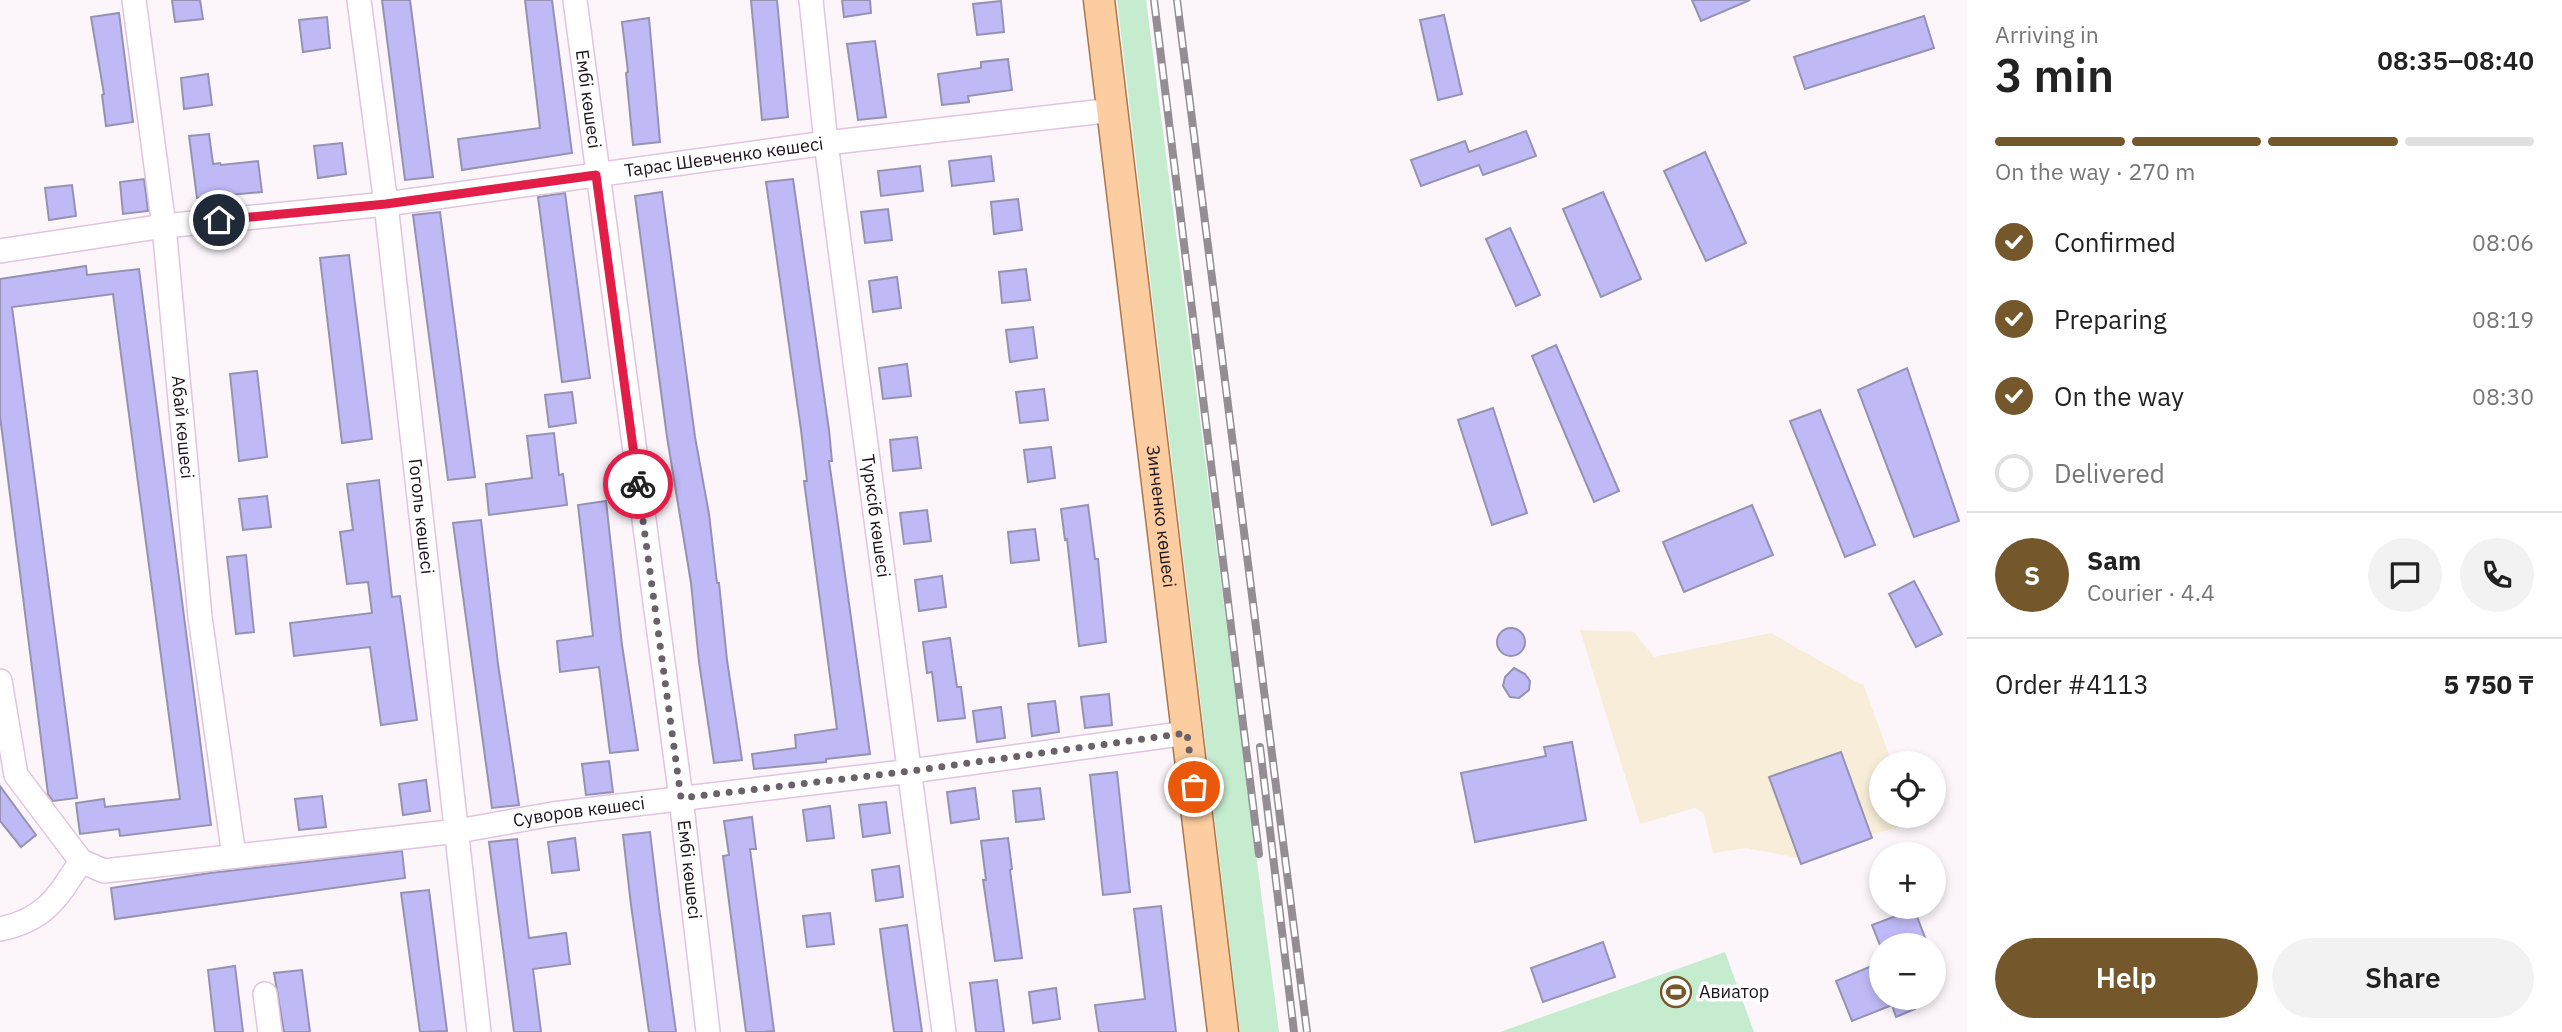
<!DOCTYPE html>
<html lang="en">
<head>
<meta charset="utf-8">
<style>
	:root { --surface:#fff; --page:#f2f2f2; --text:#222; --muted:#767676; --line:#e0e0e0; --accent:#75572c }
	body { margin:0; font-family:"IBM Plex Sans",sans-serif; background:var(--page); color:var(--text); height:100vh; display:flex; flex-direction:column; font-size:26px; white-space:nowrap }
	* { box-sizing:border-box; margin:0 }
	p { font-size:23px; color:var(--muted) }
	.icon { flex:none; width:38px; height:38px; fill:none; stroke:currentColor; stroke-width:2; stroke-linecap:round; stroke-linejoin:round }
	.map { position:relative; flex:1; overflow:hidden }
	.sheet { display:flex; flex-direction:column; background:var(--surface); width:595px }
	.sheet>* { flex:none }
	.tools { position:absolute; left:1869px; top:751px; display:grid; gap:14px }
	.tools a { display:grid; place-items:center; width:77px; height:77px; border-radius:50%; background:var(--surface); box-shadow:0 4px 10px #0003; font-size:35px }
	.pin { position:absolute; display:grid; place-items:center; width:60px; height:60px; color:#fff; margin:-30px; border:4px solid #fff; border-radius:50%; box-shadow:0 2px 7px #0007 }
	.courier { position:absolute; display:grid; place-items:center; width:70px; height:70px; margin:-35px; border:5px solid #e11d48; border-radius:50%; background:#fff; color:#222; box-shadow:0 2px 9px #0007 }
	.overview em { font-style:normal; font-weight:600 }
	.overview div { display:flex; flex-direction:column-reverse }
	.overview { display:flex; align-items:center; justify-content:space-between; height:119px; padding:0 28px }
	h1 { font-size:46px; font-weight:600; line-height:52px }
	.bar { display:grid; grid-template-columns:repeat(4,1fr); gap:10px 7px; align-content:center; height:84px; padding:0 28px }
	.bar i { height:9px; border-radius:5px; background:var(--line) }
	.bar .current { background:var(--accent) }
	.bar p { grid-column:span 4 }
	.line { display:flex; align-items:center; gap:18px; padding:0 28px; border-top:2px solid var(--line) }
	.line div { flex:1 }
	.round { display:grid; place-items:center; flex:none; width:74px; height:74px; border-radius:37px; background:var(--page) }
	ol { padding:0 28px; list-style:none }
	li { display:flex; align-items:center; gap:21px; height:77px }
	li p { margin-inline-start:auto }
	li .icon { padding:7px; border-radius:50%; background:var(--accent); color:#fff; stroke-width:4 }
	li:last-child { color:var(--muted) }
	li i { width:38px; height:38px; border:4px solid var(--line); border-radius:50% }
	.action { display:flex; gap:14px; margin-top:auto; padding:14px 28px }
	.action a { flex:1; height:80px; border-radius:42px; background:var(--accent); color:#fff; font-size:28px; font-weight:600; line-height:80px; text-align:center }
	.action a+a { background:var(--page); color:var(--text) }
	main { display:flex; flex:1; min-height:0 }
	.map>svg:first-child { display:block }
	.commercial { fill:#f7edd8 }
	.green { fill:#c5ecce }
	.building { fill:#bfbaf6; stroke:#9592b3; stroke-width:2 }
	.lines { fill:none; stroke-linecap:round; stroke-linejoin:round }
	.minor-casing { stroke:#e1c4df; stroke-width:26 }
	.major-casing { stroke:#ac7648; stroke-width:33 }
	.minor { stroke:#fff; stroke-width:23 }
	.major { stroke:#fbcda0; stroke-width:30 }
	.rail-casing { stroke:#958d94; stroke-width:8 }
	.rail { stroke:#fff; stroke-width:5; stroke-dasharray:16; stroke-linecap:butt }
	.done { stroke:#6a6269; stroke-width:7; stroke-dasharray:0 12.6 }
	.route { stroke:#e11d48; stroke-width:9 }
	.labels { text-anchor:middle; stroke-width:7; stroke-linejoin:round; paint-order:stroke }
	.street-label { font-size:18px; fill:#1c121b; stroke:#fff }
	.poi-label { font-size:18px; fill:#1c121b; stroke:#fff; text-anchor:start }
</style>
</head>
<body>
<main>
<div class="map">
<svg width="1967" height="1032" viewBox="0 0 1967 1032">
	<rect width="100%" height="100%" fill="#fcf6fb"/>
	<path class="commercial" d="M1580,630L1634,632L1654,657L1771,633L1864,686L1892,763H1881V816H1911L1914,823L1871,835L1872,839L1801,864L1798,858L1747,848L1713,853L1704,814L1695,808L1640,824Z"/>
	<g class="green">
		<path d="M1117,0H1146L1279,1032H1240Z"/>
		<path d="M1725,952L1754,1032H1500Z"/>
	</g>
	<g class="building">
		<path d="M172,0H200L203,19L175,22Z"/>
		<path d="M382,0H410L433,177L405,180Z"/>
		<path d="M525,0H552L572,153L462,170L458,139L540,128Z"/>
		<path d="M751,0H777L788,117L762,120Z"/>
		<path d="M842,0H870L871,13L844,17Z"/>
		<path d="M1692,0H1750L1701,21Z"/>
		<path d="M1001,1L1004,32L977,35L973,4Z"/>
		<path d="M119,13L133,122L106,126L102,95L104,94L91,17Z"/>
		<path d="M1444,15L1462,94L1438,100L1420,20Z"/>
		<path d="M1924,16L1934,48L1805,89L1794,57Z"/>
		<path d="M327,17L330,48L303,52L299,20Z"/>
		<path d="M649,18L660,142L633,145L626,73L628,72L622,22Z"/>
		<path d="M875,41L886,117L858,120L847,44Z"/>
		<path d="M1008,59L1012,90L968,96L969,102L942,105L938,74L981,68V62Z"/>
		<path d="M208,74L212,105L184,109L181,78Z"/>
		<path d="M1526,131L1536,156L1483,175L1479,165L1421,186L1411,160L1465,141L1469,152Z"/>
		<path d="M209,134L213,164L220,163L221,165L258,161L262,192L197,198L189,136Z"/>
		<path d="M342,143L346,174L318,178L314,146Z"/>
		<path d="M1705,152L1746,243L1706,261L1664,171Z"/>
		<path d="M991,156L994,181L952,186L949,161Z"/>
		<path d="M920,166L923,191L881,196L878,171Z"/>
		<path d="M144,179L148,211L123,214L120,182Z"/>
		<path d="M793,179L829,430L832,461H829L836,510L870,754L826,759V762L754,769L752,754L796,748L795,735L837,729L804,481H807L801,430L766,182Z"/>
		<path d="M72,185L76,216L49,220L45,188Z"/>
		<path d="M662,192L695,437L709,514L717,583H719L727,660L742,760L714,763L699,662L691,583L667,437L635,196Z"/>
		<path d="M1603,192L1641,279L1601,297L1563,209Z"/>
		<path d="M565,193L590,378L562,382L538,197Z"/>
		<path d="M1018,199L1022,230L994,234L991,202Z"/>
		<path d="M888,209L892,240L865,243L861,212Z"/>
		<path d="M440,212L475,477L448,480L413,215Z"/>
		<path d="M1510,228L1540,295L1516,306L1486,239Z"/>
		<path d="M349,255L372,439L342,443L320,258Z"/>
		<path d="M86,266L87,275L139,269L211,825L120,836L119,829L80,834L76,803L104,799L105,807L180,799L113,294L12,307L77,798L53,801L48,794L0,416V279Z"/>
		<path d="M1026,269L1030,300L1002,303L999,272Z"/>
		<path d="M897,277L901,308L873,312L869,281Z"/>
		<path d="M1033,327L1037,358L1010,362L1006,330Z"/>
		<path d="M1556,345L1619,491L1594,502L1532,356Z"/>
		<path d="M907,364L911,396L883,399L879,368Z"/>
		<path d="M1907,368L1959,521L1914,537L1858,390Z"/>
		<path d="M257,371L267,457L239,461L230,374Z"/>
		<path d="M1044,389L1048,420L1020,423L1016,392Z"/>
		<path d="M572,392L576,423L549,427L545,395Z"/>
		<path d="M1493,408L1527,513L1492,525L1458,420Z"/>
		<path d="M1820,410L1875,545L1845,557L1790,421Z"/>
		<path d="M554,433L559,475L563,474L567,505L489,515L486,484L532,478L527,436Z"/>
		<path d="M917,437L921,468L893,471L890,440Z"/>
		<path d="M1051,447L1055,478L1028,482L1024,450Z"/>
		<path d="M379,480L392,597L400,596L417,720L381,725L370,647L294,656L290,623L372,613L368,582L347,584L340,532L353,530L347,484Z"/>
		<path d="M267,496L271,527L243,530L239,499Z"/>
		<path d="M606,501L622,645L638,750L610,753L599,667L560,672L557,641L593,636L578,505Z"/>
		<path d="M1088,505L1095,559H1098L1106,642L1079,646L1067,539L1065,540L1061,509Z"/>
		<path d="M1752,505L1773,555L1684,592L1663,542Z"/>
		<path d="M927,510L931,541L904,544L900,513Z"/>
		<path d="M481,520L498,664L519,805L492,808L453,523Z"/>
		<path d="M1035,529L1039,560L1011,563L1008,532Z"/>
		<path d="M246,555L254,632L236,634L227,557Z"/>
		<path d="M942,576L946,607L919,611L915,580Z"/>
		<path d="M1914,581L1942,634L1916,647L1889,594Z"/>
		<circle cx="1511" cy="642" r="14"/>
		<path d="M950,638L957,687H961L965,718L938,721L932,672L927,673L923,642Z"/>
		<path d="M1514,668L1525,674L1530,681L1529,690L1519,698L1510,697L1503,686L1505,677Z"/>
		<path d="M1109,694L1112,725L1085,728L1081,697Z"/>
		<path d="M1055,701L1059,732L1032,736L1028,704Z"/>
		<path d="M1001,707L1005,738L977,742L973,711Z"/>
		<path d="M1572,742L1586,820L1475,842L1461,773L1546,756L1544,747Z"/>
		<path d="M1841,752L1872,838L1801,864L1769,777Z"/>
		<path d="M609,761L613,792L586,795L582,764Z"/>
		<path d="M1117,772L1130,892L1103,895L1090,775Z"/>
		<path d="M426,780L430,811L403,815L399,784Z"/>
		<path d="M0,786L36,835L21,847L0,821Z"/>
		<path d="M975,788L979,819L951,823L947,792Z"/>
		<path d="M1040,788L1044,819L1016,822L1013,791Z"/>
		<path d="M322,796L326,827L299,830L295,799Z"/>
		<path d="M886,802L890,833L863,837L859,805Z"/>
		<path d="M830,806L834,838L807,841L803,810Z"/>
		<path d="M752,817L756,849H750L774,1031L763,1032H746L723,856L729,855L724,821Z"/>
		<path d="M650,832L659,907L676,1032H649L631,905L623,835Z"/>
		<path d="M575,838L579,870L552,873L548,842Z"/>
		<path d="M1008,838L1012,869L1010,870L1022,958L995,961L983,880H986L981,841Z"/>
		<path d="M517,839L529,938L566,933L570,964L533,969L541,1032H514L489,842Z"/>
		<path d="M402,851L405,878L115,919L111,888L210,873Z"/>
		<path d="M899,866L903,897L876,901L872,870Z"/>
		<path d="M429,890L447,1031L420,1032L401,893Z"/>
		<path d="M1161,906L1176,1032H1099L1095,1005L1145,999L1134,909Z"/>
		<path d="M1914,909L1928,945H1880L1872,925Z"/>
		<path d="M830,913L834,944L807,947L803,916Z"/>
		<path d="M907,925L912,962L922,1032H894L884,960L880,929Z"/>
		<path d="M1603,942L1615,977L1543,1002L1531,968Z"/>
		<path d="M1881,962V998H1910L1915,1009L1896,1017L1892,1005L1852,1021L1836,981Z"/>
		<path d="M235,966L243,1032H215L208,970Z"/>
		<path d="M302,970L310,1032H284L274,973Z"/>
		<path d="M997,980L1004,1032H976L970,983Z"/>
		<path d="M1056,988L1060,1019L1033,1023L1029,992Z"/>
	</g>
	<g class="lines">
		<g class="minor-casing">
			<g id="minor">
				<path id="s1" d="M134,0L164,226L200,617L234,856"/>
				<path id="s2" d="M359,0L386,204L479,1032"/>
				<path id="s3" d="M575,0L681,798L708,1032"/>
				<path id="s4" d="M811,0L826,143L944,1032"/>
				<path id="s5" d="M0,251L164,226L386,204L826,143L1113,110"/>
				<path id="s6" d="M0,681L16,775L81,861L104,871L458,831L553,814L911,771L1187,733"/>
				<path d="M0,929C45,920 58,897 81,861"/>
				<path d="M265,994L270,1032"/>
			</g>
		</g>
		<g class="major-casing">
			<g id="major">
				<path id="s7" d="M1099,0L1223,1032"/>
			</g>
		</g>
		<use href="#minor" class="minor"/>
		<use href="#major" class="major"/>
		<g class="rail-casing">
			<g id="rail">
				<path d="M1154,0L1259,854"/>
				<path d="M1177,0L1307,1032"/>
				<path d="M1260,747L1294,1032"/>
			</g>
		</g>
		<use href="#rail" class="rail"/>
	</g>
	<g class="lines">
		<path class="done" d="M638,484L681,798L911,771L1187,733L1194,787"/>
		<path class="route" d="M219,220L386,204L596,175L638,484"/>
	</g>
	<defs>
		<g id="stadium-ring" transform="scale(1.575)"><circle r="9.5" fill="#fff" stroke="#75572c" stroke-width="1.5"/><path d="M0-5a6.5 5 0 1 0 0 10a6.5 5 0 1 0 0-10ZM-3.5-1.8h7v3.6h-7Z" fill="#75572c"/></g>
	</defs>
	<g fill-rule="evenodd">
		<use href="#stadium-ring" x="1676" y="992"/>
	</g>
	<g class="labels">
		<g class="street-label">
			<text dy="6" stroke="none"><textPath href="#s3" startOffset="100">Ембі көшесі</textPath></text>
			<text dy="6" stroke="none"><textPath href="#s5" startOffset="730">Тарас Шевченко көшесі</textPath></text>
			<text dy="6" stroke="none"><textPath href="#s1" startOffset="430">Абай көшесі</textPath></text>
			<text dy="6" stroke="none"><textPath href="#s2" startOffset="520">Гоголь көшесі</textPath></text>
			<text dy="6" stroke="none"><textPath href="#s4" startOffset="520">Түрксіб көшесі</textPath></text>
			<text dy="6" stroke="none"><textPath href="#s7" startOffset="520">Зинченко көшесі</textPath></text>
			<text dy="6" stroke="none"><textPath href="#s6" startOffset="707">Суворов көшесі</textPath></text>
			<text dy="6" stroke="none"><textPath href="#s3" startOffset="877">Ембі көшесі</textPath></text>
		</g>
		<g class="poi-label">
			<text x="1699" y="998">Авиатор</text>
		</g>
	</g>
</svg>
<div class="tools">
<a><svg class="icon" aria-label="locate" viewBox="0 0 24 24"><circle cx="12" cy="12" r="6"/><path d="M12 2v4M12 18v4M2 12h4M18 12h4"/></svg></a>
<a>+</a>
<a>−</a>
</div>
<div class="pin" style="left:1194px;top:787px;background:#ea580c"><svg class="icon" aria-label="bag" viewBox="0 0 24 24"><path d="M5 8h14l-1 12H6zM9 8a3 3 0 0 1 6 0"/></svg></div>
<div class="pin" style="left:219px;top:220px;background:#1f2937"><svg class="icon" aria-label="home" viewBox="0 0 24 24"><path d="M3 11l9-7 9 7M6 9v11h12V9"/></svg></div>
<div class="courier" style="left:638px;top:484px"><svg class="icon" aria-label="bike" viewBox="0 0 24 24"><circle cx="6" cy="16" r="4"/><circle cx="18" cy="16" r="4"/><path d="M6 16l4-8h5l3 8M10 8l3 8H6M13 5h3"/></svg></div>
</div>
<section class="sheet">
<div class="overview"><div><h1>3 min</h1><p>Arriving in</p></div><em>08:35–08:40</em></div>
<div class="bar"><i class="current"></i><i class="current"></i><i class="current"></i><i></i><p>On the way · 270 m</p></div>
<ol>
<li><svg class="icon" aria-label="check" viewBox="0 0 24 24"><path d="M5 12l5 5 9-10"/></svg>Confirmed<p>08:06</p></li>
<li><svg class="icon" aria-label="check" viewBox="0 0 24 24"><path d="M5 12l5 5 9-10"/></svg>Preparing<p>08:19</p></li>
<li><svg class="icon" aria-label="check" viewBox="0 0 24 24"><path d="M5 12l5 5 9-10"/></svg>On the way<p>08:30</p></li>
<li><i></i>Delivered</li>
</ol>
<div class="line" style="height:126px"><b class="round" style="background:var(--accent);color:#fff">S</b><div><b>Sam</b><p>Courier · 4.4</p></div><a class="round"><svg class="icon" aria-label="chat" viewBox="0 0 24 24"><path d="M4 5h16v11H9l-5 4z"/></svg></a><a class="round"><svg class="icon" aria-label="phone" viewBox="0 0 24 24"><path d="M5 4h4l2 5-3 2q2 4 5 5l2-3 5 2v4C11 20 4 13 5 4z"/></svg></a></div>
<div class="line" style="height:91px"><div>Order #4113</div><b>5 750 ₸</b></div>
<div class="action"><a>Help</a><a>Share</a></div>
</section>
</main>
</body>
</html>
